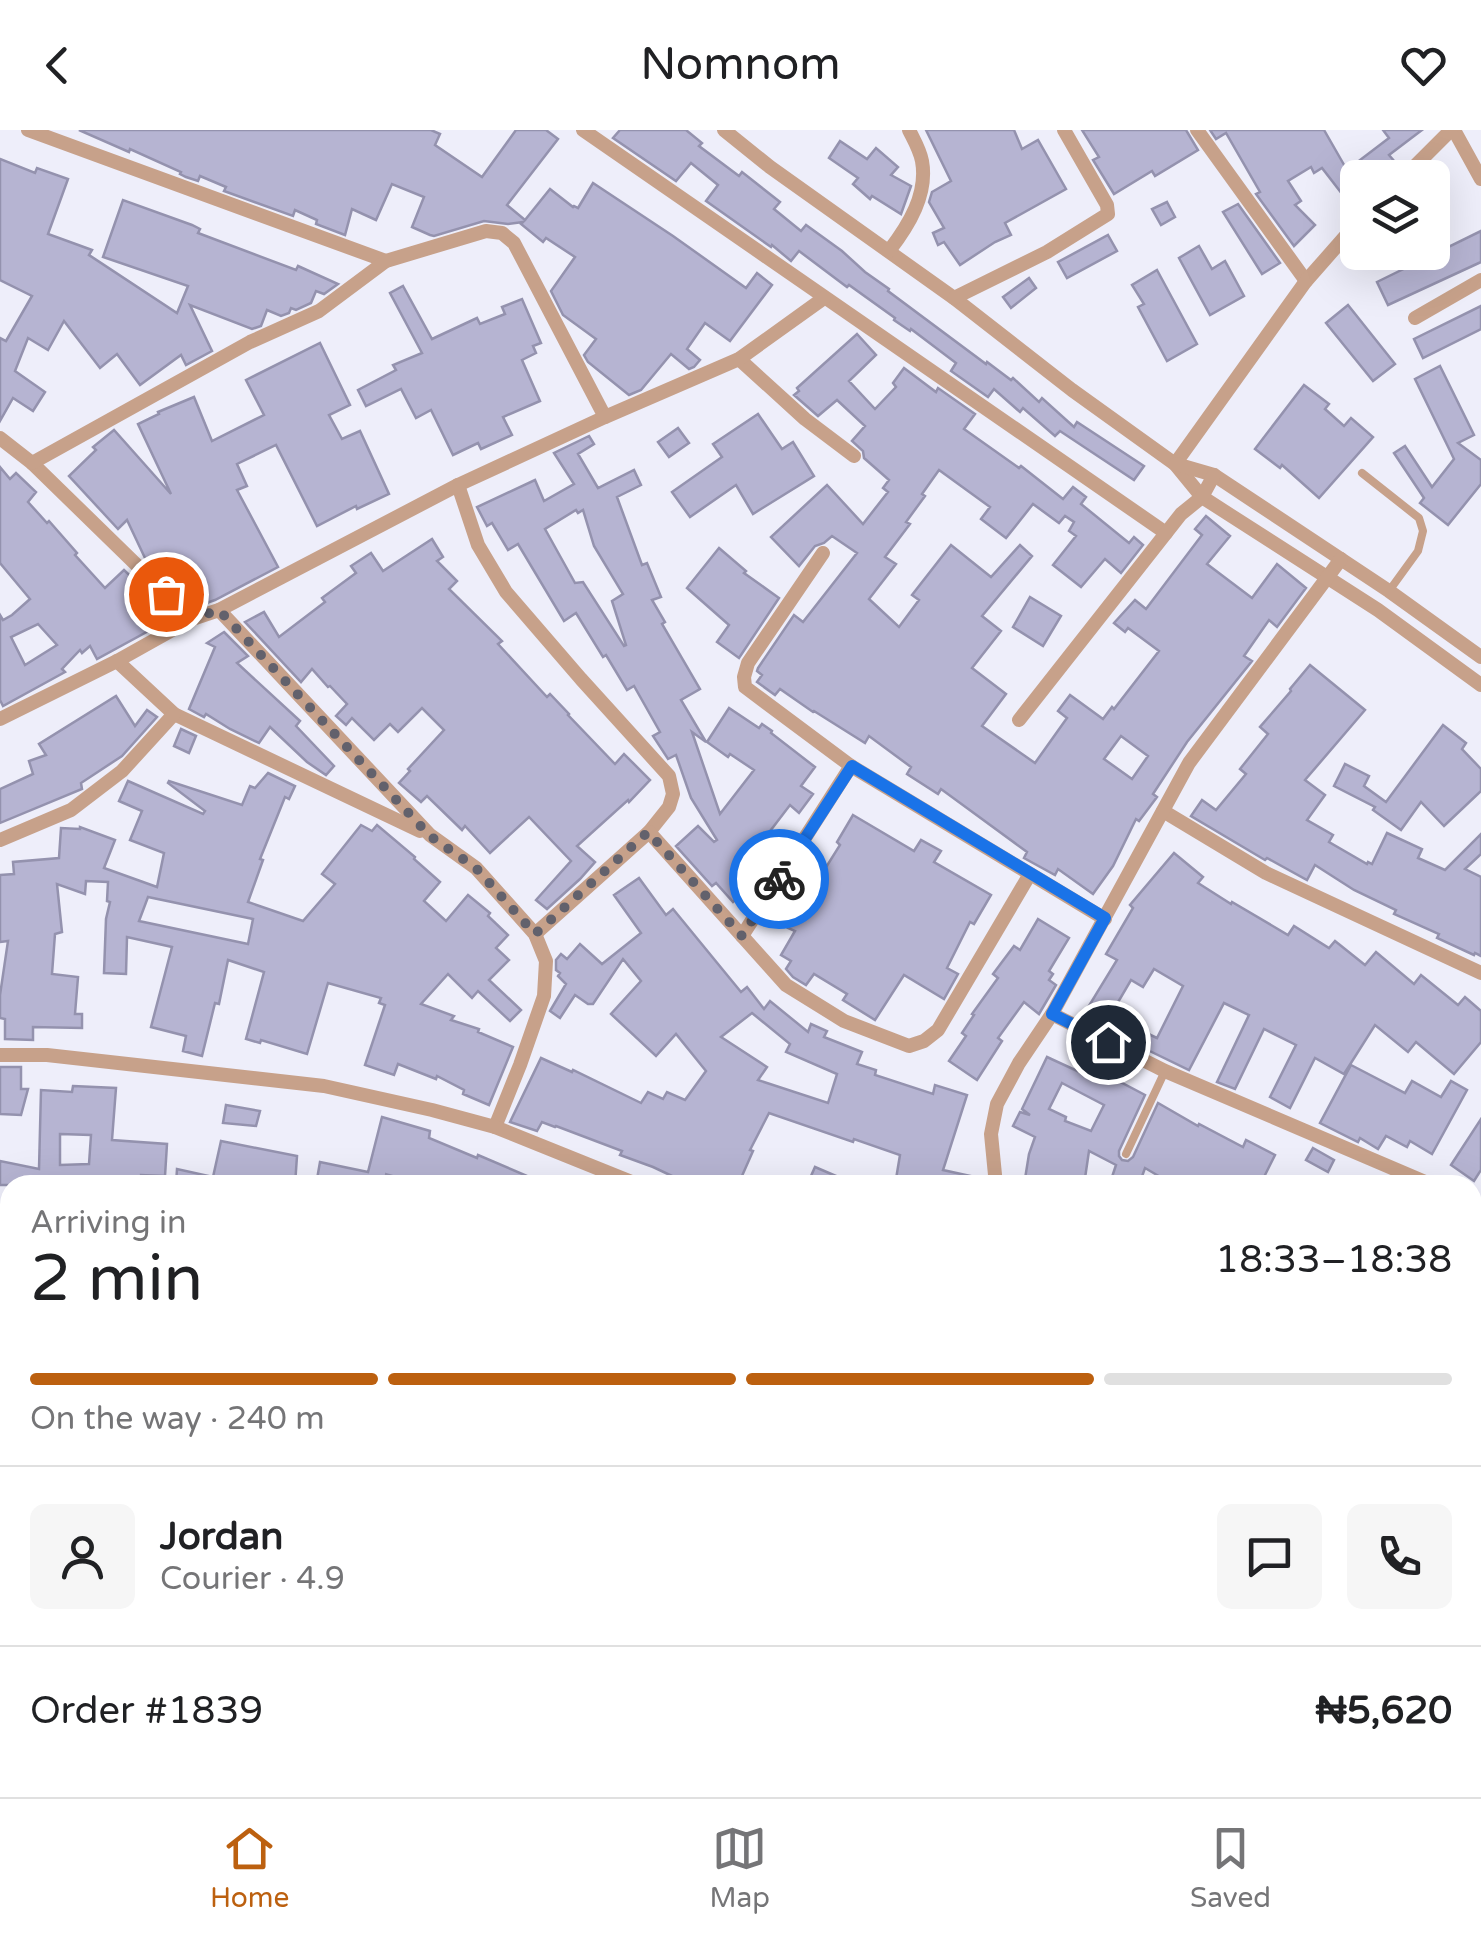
<!DOCTYPE html>
<html lang="en">
<head>
<meta charset="utf-8">
<style>
	:root { --surface:#fff; --page:#f6f6f6; --text:#202124; --muted:#757577; --line:#e0e0e0; --accent:#bc600f }
	body { margin:0; font-family:"Varela Round",sans-serif; background:var(--page); color:var(--text); height:100vh; display:flex; flex-direction:column; font-size:38px; white-space:nowrap }
	* { box-sizing:border-box; margin:0 }
	p { font-size:32px; color:var(--muted) }
	.icon { flex:none; width:55px; height:55px; fill:none; stroke:currentColor; stroke-width:2; stroke-linecap:round; stroke-linejoin:round }
	.map { position:relative; flex:1; overflow:hidden }
	.side { position:absolute; left:0px; top:1045px; width:1482px; height:622px; display:flex; flex-direction:column; background:var(--surface); border-radius:30px 30px 0 0; box-shadow:0 10px 40px #0002 }
	.side>* { flex:none }
	.controls { position:absolute; left:1340px; top:30px; display:grid; gap:20px }
	.controls a { display:grid; place-items:center; width:110px; height:110px; border-radius:15px; background:var(--surface); box-shadow:0 10px 40px #0002; font-size:50px }
	.pin { position:absolute; display:grid; place-items:center; width:85px; height:85px; color:#fff; margin:-42px; border:5px solid #fff; border-radius:50%; box-shadow:0 2px 10px #0007 }
	.courier { position:absolute; display:grid; place-items:center; width:100px; height:100px; margin:-50px; border:8px solid #1a73e8; border-radius:50%; background:#fff; color:#222; box-shadow:0 2px 12px #0007 }
	.head em { font-style:normal; font-weight:600 }
	.head div { display:flex; flex-direction:column-reverse }
	.head { display:flex; align-items:center; justify-content:space-between; height:170px; padding:0 30px }
	h1 { font-size:65px; font-weight:600; line-height:75px }
	.bar { display:grid; grid-template-columns:repeat(4,1fr); gap:15px 10px; align-content:center; height:120px; padding:0 30px }
	.bar i { height:12px; border-radius:8px; background:var(--line) }
	.bar .on { background:var(--accent) }
	.bar p { grid-column:span 4 }
	.line { display:flex; align-items:center; gap:25px; padding:0 30px; border-top:2px solid var(--line) }
	.line div { flex:1 }
	.round { display:grid; place-items:center; flex:none; width:105px; height:105px; border-radius:15px; background:var(--page) }
	header { display:flex; justify-content:space-between; align-items:center; height:130px; padding:0 30px; background:var(--surface); font-size:45px; font-weight:600 }
	.menu { display:flex; justify-content:space-around; align-items:center; height:140px; border-top:2px solid var(--line); background:var(--surface); font-size:28px; color:var(--muted) }
	.menu a { display:grid; justify-items:center; gap:5px }
	.menu .on { color:var(--accent) }
	.map>svg:first-child { display:block }
	.built { fill:#e1dffe }
	.building { fill:#b6b4d2; stroke:#9492ae; stroke-width:2.5; fill-rule:evenodd }
	.lines { fill:none; stroke-linecap:round; stroke-linejoin:round }
	.service { stroke:#c7a18a; stroke-width:8 }
	.minor { stroke:#c7a18a; stroke-width:14 }
	.primary { stroke:#a05e31; stroke-width:22 }
	.done { stroke:#62616c; stroke-width:10; stroke-dasharray:0 18 }
	.route { stroke:#1a73e8; stroke-width:12 }
</style>
</head>
<body>
<header><svg class="icon" aria-label="back" viewBox="0 0 24 24"><path d="M15 5l-7 7 7 7"/></svg>Nomnom<svg class="icon" aria-label="heart" viewBox="0 0 24 24"><path d="M12 20l-8-8c-3-5 5-10 8-4 3-6 11-1 8 4z"/></svg></header>
<div class="map">
<svg width="1481" height="1667" viewBox="0 0 1481 1667">
	<rect width="100%" height="100%" fill="#eeeefa"/>
	<path class="built" d="M685,1658H819L823,1667H665Z"/>
	<g class="building">
		<path d="M79,0H431L440,4L435,15L482,47L516,0H546L558,9L507,75L525,90L550,59L573,77L574,76L578,78L593,53L673,106L746,158L757,143L772,155L730,211L705,193L687,219L700,230L694,237L689,239L671,224L641,260L629,265L588,232L584,225L596,209L563,185L551,161L575,127L546,108L543,112L521,94L523,92L508,94L484,91L434,106L430,105L412,97L424,67L392,54L376,90L352,79L345,105L316,94L317,90L295,80L293,86L224,61L226,57L200,46L198,51L186,47L180,44L181,42L130,19L129,22Z"/>
		<path d="M620,0H686L702,13L699,16L739,46L742,42L780,72L774,79L801,101L806,95L842,121L865,142L889,159L888,161L986,234L987,232L1011,250L1013,248L1039,272L1042,268L1074,297L1077,292L1144,336L1134,350L1060,301L1055,306L1023,278L1020,282L994,259L988,267L951,241L956,233L911,199L910,201L894,190L895,188L849,155L847,157L799,121L791,131L772,115L771,117L706,71L718,55L691,33L676,51L613,8Z"/>
		<path d="M926,0H1014L1022,19L1038,10L1066,59L1005,93L1011,105L995,112L960,135L944,112L938,115L933,103L944,98L929,72L932,62L951,51Z"/>
		<path d="M1082,0H1186L1198,20L1155,46L1152,41L1114,64L1093,30L1099,27Z"/>
		<path d="M1210,0H1324L1347,40L1389,8L1383,0H1422L1389,25L1395,32L1374,48H1358V60L1346,69L1322,38L1314,43L1311,37L1288,51L1301,71L1295,75L1315,95L1294,116L1256,64L1260,62L1226,3L1216,9Z"/>
		<path d="M840,11L867,29L876,18L898,37L891,45L911,56L901,84L872,66L870,69L853,54L858,48L829,28Z"/>
		<path d="M0,29L35,43L37,38L68,49L48,104L92,120L89,125L177,183L188,156L103,127L123,70L192,95L200,99L198,103L296,140L298,136L338,154L324,164L316,161L311,173L296,180L291,178L289,183L281,186L267,180L261,196L252,199L190,175L212,221L186,235L181,225L140,255L117,224L100,238L64,191L48,220L28,208L15,241L45,262L33,281L13,268L0,291V208L6,211L32,166L0,150Z"/>
		<path d="M1167,72L1175,87L1161,95L1152,79Z"/>
		<path d="M1238,74L1280,133L1262,144L1223,82Z"/>
		<path d="M1481,101V132L1388,175L1377,152Z"/>
		<path d="M1108,105L1117,121L1067,148L1058,132Z"/>
		<path d="M1199,116L1212,139L1225,131L1244,166L1210,185L1179,128Z"/>
		<path d="M1157,140L1197,214L1167,231L1138,177L1144,174L1132,155Z"/>
		<path d="M1029,148L1036,158L1011,178L1003,167Z"/>
		<path d="M403,156L432,209L477,188L480,194L505,184L502,177L522,169L541,213L533,216L536,223L522,230L540,271L503,287L512,305L481,319L478,313L453,325L431,280L416,288L401,259L366,276L358,260L396,240L393,235L422,223L390,163Z"/>
		<path d="M1348,175L1395,234L1373,251L1326,193Z"/>
		<path d="M1481,176V199L1423,228L1414,209Z"/>
		<path d="M857,204L876,225L849,251L875,279L896,257L893,253L904,238L936,262L938,258L975,284L964,299L1019,338L1021,336L1063,369L1073,357L1086,367L1081,374L1129,413L1134,407L1143,415L1121,443L1105,429L1081,457L1053,435L1076,406L1069,401L1074,392L1065,386L1059,393L1033,374L1006,408L981,389L990,377L939,340L922,364L925,366L906,392L910,394L885,427L896,434L869,469L899,497L919,470L912,465L951,415L991,447L1020,415L1032,426L982,486L1001,501L972,538L1006,564L982,596L1035,633L1067,588L1058,581L1070,565L1103,589L1112,577L1114,579L1159,521L1128,498L1125,502L1114,493L1135,470L1146,479L1202,405L1195,399L1206,386L1230,406L1207,434L1252,468L1277,434L1306,458L1277,497L1269,490L1244,526L1252,531L1187,612L1153,664L1157,667L1139,691L1136,689L1113,736L1093,764L1058,739L1055,745L1024,728L1027,722L941,659L938,664L907,644L911,637L869,606L865,613L814,581L813,582L780,559L775,565L757,552L762,545L757,541L758,538L794,485L803,492L857,423L832,406L824,413L815,416L799,436L771,407L827,355L863,394L888,362L883,358L889,350L864,328L863,321L852,311L865,296L837,270L818,286L794,265L799,261L797,258ZM1121,606L1148,626L1132,649L1104,629Z"/>
		<path d="M320,213L350,275L329,285L342,309L360,301L389,364L357,379L356,376L317,396L276,315L237,334L247,356L237,360L278,437L215,470L195,477L185,467L198,461L186,435L163,446L145,428L127,390L118,399L69,346L96,320L93,317L114,300L171,364L138,294L159,284L158,282L194,267L212,311L264,285L246,250Z"/>
		<path d="M1440,236L1474,305L1458,313L1481,330V354L1448,395L1420,373L1424,368L1394,323L1405,316L1432,357L1454,329L1415,249Z"/>
		<path d="M1304,255L1329,274L1325,279L1344,296L1351,288L1373,307L1319,368L1282,335L1280,338L1255,319Z"/>
		<path d="M758,284L782,319L793,312L814,346L753,384L736,355L690,387L672,362L722,327L713,314Z"/>
		<path d="M678,298L689,313L669,327L658,312Z"/>
		<path d="M589,306L594,314L578,324L598,358L634,340L641,355L617,367L642,435L647,433L661,467L652,470L665,492L662,494L700,559L681,570L706,612L692,602L720,684L754,640L730,624L728,627L707,612L729,578L759,598L762,594L772,601L771,603L815,637L801,656L813,664L799,683L790,675L741,739L754,753L733,772L716,753L712,756L676,716L698,696L714,712L717,710L691,668L676,625L668,629L653,606L660,602L634,556L627,560L606,525L603,527L576,483L564,491L518,414L508,420L492,393L487,396L477,377L535,350L544,371L574,354L554,323ZM576,380L578,383L583,380L594,416L623,464L612,471L626,515L624,516L583,452L575,453L545,399Z"/>
		<path d="M0,337L10,349L16,343L36,362L28,372L47,393L49,391L77,423L75,425L105,458L124,440L174,487L97,529L90,516L82,523L80,520L62,539L65,542L3,576L0,570V485L3,490L12,485L30,469L0,433ZM38,494L57,515L25,535L11,507Z"/>
		<path d="M432,409L443,427L437,431L457,451L449,459L502,511L498,514L547,567L550,564L569,584L568,585L615,634L624,624L650,650L629,672L628,670L577,716L595,732L580,749L547,779L536,770L571,731L529,687L490,723L465,696L462,700L427,666L421,672L399,653L410,641L408,639L444,600L422,578L398,602L390,594L374,610L352,588L346,595L336,586L347,574L330,556L328,557L312,539L301,552L245,492L264,482L279,507L325,472L322,468L356,443L351,436L371,423L383,441Z"/>
		<path d="M719,418L746,441L744,443L779,468L739,528L717,512L729,495L687,458Z"/>
		<path d="M1030,467L1061,486L1043,516L1013,497Z"/>
		<path d="M224,502L248,526L237,533L300,591L296,596L334,636L326,645L307,632L270,597L259,613L230,599L206,584L204,587L189,579L215,517L207,513Z"/>
		<path d="M1310,535L1365,580L1305,650L1325,665L1307,690L1333,705L1329,712L1367,734L1368,732L1372,734L1387,703L1422,719L1418,728L1445,740L1481,704V724L1465,739L1481,747V826L1475,823L1474,825L1437,808L1439,804L1394,784L1396,780L1354,760L1315,735L1307,750L1267,728L1265,730L1191,686L1202,670L1216,680L1246,644L1240,639L1268,604L1260,597L1291,561L1290,559Z"/>
		<path d="M116,566L135,596L147,580L157,587L122,626L81,653L82,659L0,693V659L33,644L29,631L46,625L39,614Z"/>
		<path d="M1443,595L1466,613L1462,619L1481,639V661L1444,696L1421,672L1401,700L1373,680L1375,677L1334,656L1345,634L1369,646L1364,656L1386,672Z"/>
		<path d="M181,599L196,606L189,623L174,616Z"/>
		<path d="M268,643L295,656L289,669L285,667L260,729L263,730L248,772L303,791L335,754L322,744L361,695L372,701L377,695L415,727L414,729L440,752L424,771L446,791L468,765L490,783L488,786L508,805L496,818L509,830L489,850L521,880L510,891L478,861L472,868L448,844L421,874L454,886L451,890L479,899L478,902L513,917L489,975L463,964L464,960L437,946L436,949L398,934L394,945L365,935L385,875L379,873L381,868L328,853L307,924L261,910L260,913L246,909L264,842L228,830L219,874L215,873L202,926L183,921L186,906L151,897L172,817L127,807L126,844L104,843L106,789L110,772L107,771L108,752L86,751L85,764L57,754L62,802L55,804L52,844L78,847L75,884H82V898L33,897V910L5,909V889L0,888V865L8,811L0,812V745L14,744L13,732L59,728L61,698L80,699V697L115,710L104,738L157,757L164,723L130,710L142,681L119,671L128,651L203,684L205,681L168,653L169,651L242,675L250,656L255,658ZM148,767L253,789L248,814L139,791Z"/>
		<path d="M853,685L914,721L921,710L941,721L934,732L991,765L974,794L970,792L947,838L958,844L944,869L904,845L875,890L843,870L847,864L814,844L806,855L793,847L786,839L791,831L781,825L795,801L788,798L840,715L837,712Z"/>
		<path d="M1174,723L1203,747L1198,753L1231,774L1232,772L1288,805L1294,796L1329,818L1335,811L1365,835L1376,822L1414,854L1421,845L1458,875L1465,867L1481,881V912L1454,944L1416,912L1408,922L1375,895L1344,944L1315,928L1290,978L1270,967L1296,915L1264,899L1235,959L1217,952L1249,885L1224,873L1189,940L1123,908L1129,895L1157,908L1183,856L1154,839L1143,857L1131,850L1107,891L1087,879L1117,830L1106,824L1133,778L1130,775Z"/>
		<path d="M639,748L666,785L673,779L741,862L747,857L764,879L770,871L808,902L811,894L827,901L824,907L862,922L857,934L876,940L875,945L933,964L935,955L967,965L943,1040L984,1049L983,1055H895L900,1025L854,1009L853,1012L769,983L750,1020L753,1021L738,1055H691L653,1037L620,1025L622,1021L556,996L555,997L542,992L537,1001L510,992L541,928L572,942L573,940L641,973L648,962L663,969L667,962L685,970L706,941L676,904L656,926L611,884L641,851L623,829L593,874H588L575,865L560,888L550,881L566,854L558,846L560,843L556,840V830L561,824L567,829L580,814L602,834L641,803L614,765ZM752,883L790,914L786,922L837,944L828,973L758,950L767,937L721,907Z"/>
		<path d="M1038,789L1069,808L1049,841L1053,844L1049,850L1056,855L1039,884L1024,872L998,908L1002,911L977,950L949,931L966,906L962,903L974,885L972,884L998,848L993,844L1014,816L1020,820Z"/>
		<path d="M1047,927L1088,946L1089,942L1102,949L1105,944L1145,965L1119,1021V1026L1122,1030L1128,1031L1133,1027L1158,973L1198,996L1199,994L1243,1017L1246,1010L1275,1025L1260,1055H1174L1145,1038L1139,1055H1134L1112,1047L1116,1035L1089,1021L1084,1055H1024L1029,1024L1035,1007L1013,996L1020,982L1030,985L1022,979ZM1062,953L1104,975L1091,1001L1065,991L1066,987L1049,979Z"/>
		<path d="M1351,935L1405,963L1412,951L1441,967L1451,951L1467,960L1432,1024L1410,1011L1407,1017L1386,1006L1378,1019L1360,1008L1358,1012L1320,993Z"/>
		<path d="M0,937H21V959H28L21,985L0,984Z"/>
		<path d="M73,956L116,958L112,1010L167,1014L165,1046L141,1045L140,1055H0V1031L39,1039L41,960L72,962ZM60,1004L91,1005L89,1034L60,1035Z"/>
		<path d="M226,975L260,981L256,996L223,993Z"/>
		<path d="M382,987L430,1001L429,1008L477,1028L478,1025L548,1055H424L385,1044L401,1049L400,1055H316L320,1032L368,1042Z"/>
		<path d="M1481,989V1040L1474,1051L1451,1035Z"/>
		<path d="M221,1011L297,1026L295,1055L256,1049L254,1055H176L177,1039L213,1047Z"/>
		<path d="M1313,1018L1334,1030L1328,1042L1306,1030Z"/>
		<path d="M815,1037L857,1055H807Z"/>
	</g>
	<g class="lines">
		<g class="service">
			<path d="M1362,343L1419,388L1423,401L1418,421L1389,461"/>
			<path d="M1126,1024L1165,941"/>
			<path d="M1472,1427L1481,1429"/>
			<path d="M1472,1461L1481,1462"/>
			<path d="M547,1658L549,1667"/>
			<path d="M691,1658L696,1667"/>
			<path d="M293,1667L306,1658"/>
		</g>
		<g class="minor">
			<path d="M28,0L386,131"/>
			<path d="M583,0L1166,403"/>
			<path d="M724,0L770,37L954,168L1072,260L1175,334L1202,367L1378,480L1481,555"/>
			<path d="M1197,0L1306,151"/>
			<path d="M1454,0L1481,49"/>
			<path d="M1403,48L1451,0"/>
			<path d="M889,121C909,95 928,64 922,31C920,20 914,10 909,0"/>
			<path d="M954,168L1047,122L1108,84L1107,75L1064,0"/>
			<path d="M1415,188L1481,150"/>
			<path d="M739,229L805,289L854,326"/>
			<path d="M0,308L32,333L192,489"/>
			<path d="M32,333L250,212L319,181L386,131L486,101L502,103L514,113L605,287"/>
			<path d="M1175,334L1306,151L1358,92"/>
			<path d="M1176,334L1214,345L1389,461L1481,527"/>
			<path d="M458,355L478,415L506,462L581,549L669,646L673,664L669,677L649,702L535,804"/>
			<path d="M823,423L748,533L744,547L745,557L851,636L1105,789"/>
			<path d="M219,480L430,705L476,738L535,804L546,831L544,866L520,935L495,997"/>
			<path d="M117,531L174,584L420,701"/>
			<path d="M0,589L117,531L192,489L219,480L458,355L605,287L739,229L824,168"/>
			<path d="M1019,590L1181,384L1202,367L1214,345"/>
			<path d="M1163,681L1266,743L1481,843"/>
			<path d="M649,702L786,855L844,891L909,916L924,911L938,900L1030,744"/>
			<path d="M0,710L71,680L122,641L174,584"/>
			<path d="M742,806L851,636"/>
			<path d="M1052,884L1165,941L1432,1055"/>
			<path d="M0,925H47L324,956L432,980L495,997L639,1055"/>
			<path d="M996,1055L991,1004L997,974L1019,933L1052,884L1189,633L1341,429"/>
			<path d="M1472,1073L1481,1078"/>
			<path d="M0,1166L10,1165"/>
			<path d="M1472,1274L1481,1275"/>
			<path d="M0,1323L10,1336"/>
			<path d="M0,1447L10,1441"/>
			<path d="M1472,1586L1481,1655"/>
			<path d="M190,1658L195,1667"/>
			<path d="M826,1658L830,1667"/>
			<path d="M85,1667L98,1658"/>
			<path d="M1089,1667V1658"/>
			<path d="M1471,1667L1481,1662"/>
		</g>
		<g class="primary">
			<path d="M1472,1481H1481"/>
			<path d="M1472,1510H1481"/>
			<path d="M587,1667L605,1658"/>
			<path d="M637,1667L655,1658"/>
		</g>
	</g>
	<g class="lines">
		<path class="done" d="M166,464L192,489L219,480L430,706L476,738L535,804L648,702L742,806L779,749"/>
		<path class="route" d="M779,749L852,636L1105,788L1052,884L1108,912"/>
	</g>
</svg>
<div class="controls">
<a><svg class="icon" aria-label="layers" viewBox="0 0 24 24"><path d="M12 4l9 5-9 5-9-5zM3 14l9 5 9-5"/></svg></a>
</div>
<div class="pin" style="left:166px;top:464px;background:#ea580c"><svg class="icon" aria-label="bag" viewBox="0 0 24 24"><path d="M5 8h14l-1 12H6zM9 8a3 3 0 0 1 6 0"/></svg></div>
<div class="pin" style="left:1108px;top:912px;background:#1f2937"><svg class="icon" aria-label="home" viewBox="0 0 24 24"><path d="M3 11l9-7 9 7M6 9v11h12V9"/></svg></div>
<div class="courier" style="left:779px;top:749px"><svg class="icon" aria-label="bike" viewBox="0 0 24 24"><circle cx="6" cy="16" r="4"/><circle cx="18" cy="16" r="4"/><path d="M6 16l4-8h5l3 8M10 8l3 8H6M13 5h3"/></svg></div>
<section class="side">
<div class="head"><div><h1>2 min</h1><p>Arriving in</p></div><em>18:33–18:38</em></div>
<div class="bar"><i class="on"></i><i class="on"></i><i class="on"></i><i></i><p>On the way · 240 m</p></div>
<div class="line" style="height:180px"><a class="round"><svg class="icon" aria-label="person" viewBox="0 0 24 24"><circle cx="12" cy="8" r="4"/><path d="M4 21q1-7 8-7t8 7"/></svg></a><div><b>Jordan</b><p>Courier · 4.9</p></div><a class="round"><svg class="icon" aria-label="chat" viewBox="0 0 24 24"><path d="M4 5h16v11H9l-5 4z"/></svg></a><a class="round"><svg class="icon" aria-label="phone" viewBox="0 0 24 24"><path d="M5 4h4l2 5-3 2q2 4 5 5l2-3 5 2v4C11 20 4 13 5 4z"/></svg></a></div>
<div class="line" style="height:130px"><div>Order #1839</div><b>₦5,620</b></div>
</section>
</div>
<nav class="menu">
<a class="on"><svg class="icon" aria-label="home" viewBox="0 0 24 24"><path d="M3 11l9-7 9 7M6 9v11h12V9"/></svg>Home</a>
<a><svg class="icon" aria-label="map" viewBox="0 0 24 24"><path d="M3 6l6-2 6 2 6-2v14l-6 2-6-2-6 2zM9 4v14M15 6v14"/></svg>Map</a>
<a><svg class="icon" aria-label="saved" viewBox="0 0 24 24"><path d="M7 4h10v16l-5-4-5 4z"/></svg>Saved</a>
</nav>
</body>
</html>
